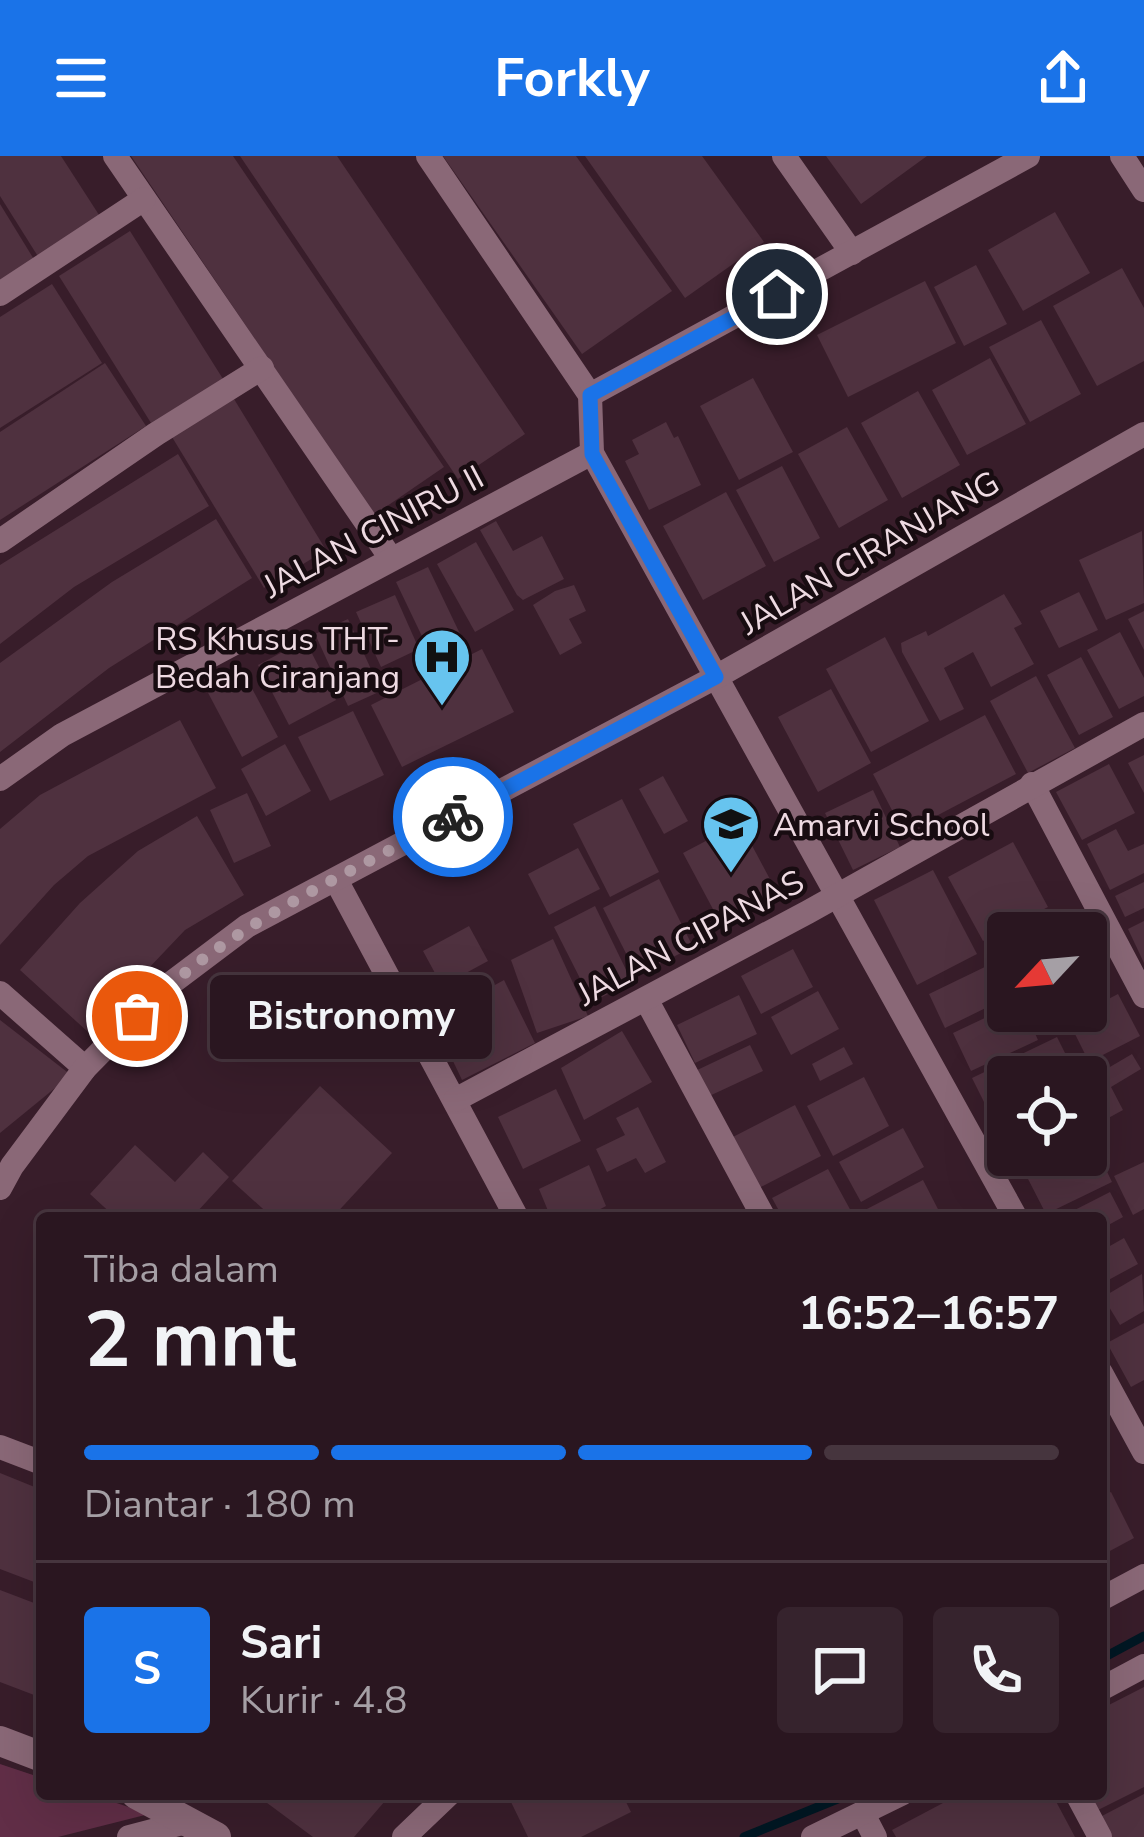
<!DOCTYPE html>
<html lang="id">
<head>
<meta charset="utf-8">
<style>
	:root { --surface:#2a1620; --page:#36232d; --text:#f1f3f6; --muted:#a59fa5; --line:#46353e; --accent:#1a73e8 }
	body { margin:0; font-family:"Nunito Sans",sans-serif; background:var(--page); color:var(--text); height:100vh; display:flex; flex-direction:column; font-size:45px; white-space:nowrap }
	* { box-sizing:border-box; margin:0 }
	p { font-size:39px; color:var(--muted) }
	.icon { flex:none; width:66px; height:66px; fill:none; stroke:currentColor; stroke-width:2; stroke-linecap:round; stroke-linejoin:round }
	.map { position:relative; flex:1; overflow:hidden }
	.drawer { position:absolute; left:36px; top:1056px; width:1071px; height:588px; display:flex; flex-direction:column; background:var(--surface); border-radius:12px; box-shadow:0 12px 48px #0002,0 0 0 3px var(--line) }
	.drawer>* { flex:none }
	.needle { width:78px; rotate:244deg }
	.controls { position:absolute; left:987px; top:756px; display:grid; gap:24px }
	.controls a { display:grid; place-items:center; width:120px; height:120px; border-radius:12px; background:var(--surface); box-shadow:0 12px 48px #0002,0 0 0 3px var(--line); font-size:60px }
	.pin { position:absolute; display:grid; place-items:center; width:102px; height:102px; color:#fff; margin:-51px; border:6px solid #fff; border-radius:50%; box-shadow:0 3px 12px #0007 }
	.courier { position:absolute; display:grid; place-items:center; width:120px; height:120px; margin:-60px; border:9px solid #1a73e8; border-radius:50%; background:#fff; color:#222; box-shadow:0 3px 15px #0007 }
	.bubble { position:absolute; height:84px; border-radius:12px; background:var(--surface); box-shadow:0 12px 48px #0002,0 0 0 3px var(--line); font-size:39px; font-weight:700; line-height:84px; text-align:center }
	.headline em { font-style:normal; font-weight:700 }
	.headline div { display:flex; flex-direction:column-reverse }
	.headline { display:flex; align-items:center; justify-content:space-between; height:204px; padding:0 48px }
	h1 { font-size:78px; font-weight:700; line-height:90px }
	.bar { display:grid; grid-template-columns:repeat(4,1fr); gap:18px 12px; align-content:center; height:144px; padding:0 48px }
	.bar i { height:15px; border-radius:9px; background:var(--line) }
	.bar .on { background:var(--accent) }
	.bar p { grid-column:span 4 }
	.line { display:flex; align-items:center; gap:30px; padding:0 48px; border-top:3px solid var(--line) }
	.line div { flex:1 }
	.round { display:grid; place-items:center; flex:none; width:126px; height:126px; border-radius:12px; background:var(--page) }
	header { display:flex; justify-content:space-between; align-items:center; height:156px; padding:0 48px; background:var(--accent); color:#fff; font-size:54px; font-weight:700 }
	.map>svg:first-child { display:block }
	.green { fill:#612e47 }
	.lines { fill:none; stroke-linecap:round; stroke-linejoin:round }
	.stream { stroke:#001723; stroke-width:9 }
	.building { fill:#4f313f }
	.street { stroke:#8a6877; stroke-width:24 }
	.secondary { stroke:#8a6877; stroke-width:30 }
	.done { stroke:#ae98a2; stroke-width:12; stroke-dasharray:0 21.6 }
	.route { stroke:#1a73e8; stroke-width:15 }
	.labels { text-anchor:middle; stroke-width:9; stroke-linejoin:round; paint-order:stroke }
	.street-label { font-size:33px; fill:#eedae2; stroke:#180c11 }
	.poi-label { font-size:33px; fill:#eedae2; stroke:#180c11; text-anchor:end }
</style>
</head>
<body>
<header><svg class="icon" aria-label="menu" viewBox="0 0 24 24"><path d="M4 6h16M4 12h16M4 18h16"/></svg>Forkly<svg class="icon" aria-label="share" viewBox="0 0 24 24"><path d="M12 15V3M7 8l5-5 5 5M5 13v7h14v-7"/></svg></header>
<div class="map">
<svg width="1144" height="1681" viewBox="0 0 1144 1681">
	<rect width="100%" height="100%" fill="#381d2a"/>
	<path class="green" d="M0,1608L42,1622V1638H90L149,1658L58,1681H0Z"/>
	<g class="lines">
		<g class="stream">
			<path d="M1101,1503L1144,1480"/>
			<path d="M744,1681L850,1638"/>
		</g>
	</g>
	<g class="building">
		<path d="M0,0H61L101,62L39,102L0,40Z"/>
		<path d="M131,0H233L444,311L374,359Z"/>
		<path d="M240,0H337L525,278L458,323Z"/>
		<path d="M443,0H576L672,135L582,198Z"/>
		<path d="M585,0H702L764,86L685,142Z"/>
		<path d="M826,0H927L861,48Z"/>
		<path d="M0,48L35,105L0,127Z"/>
		<path d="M1055,56L1090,117L1023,155L988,94Z"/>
		<path d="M130,75L223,223L151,267L59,120Z"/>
		<path d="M976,109L1007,168L964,190L934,131Z"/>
		<path d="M1122,112L1144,152V205L1097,230L1053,150Z"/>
		<path d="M925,125L956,187L848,241L817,179Z"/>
		<path d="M52,128L102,207L0,272V161Z"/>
		<path d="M1041,164L1081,238L1030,266L989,191Z"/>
		<path d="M990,202L1026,268L967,299L932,234Z"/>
		<path d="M105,207L146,270L0,364V276Z"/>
		<path d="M753,222L793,296L739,324L700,250Z"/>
		<path d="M918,235L960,309L902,342L861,267Z"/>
		<path d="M234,243L326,394L264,432L172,281Z"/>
		<path d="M666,266L674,282L678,280L701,329L649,354L625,305L639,298L632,284Z"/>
		<path d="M847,271L888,344L839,372L798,298Z"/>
		<path d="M178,298L209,350L74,431L0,488V409Z"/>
		<path d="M782,310L820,382L774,406L736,334Z"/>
		<path d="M726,336L766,410L703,444L663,370Z"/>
		<path d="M216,363L252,422L109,512L0,596V507L112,426Z"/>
		<path d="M496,365L513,395L542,380L564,423L523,444L517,439L480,374Z"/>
		<path d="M1142,375L1144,447L1106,464L1079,404Z"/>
		<path d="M476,386L514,454L475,476L437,408Z"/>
		<path d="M428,411L462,482L430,497L396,426Z"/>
		<path d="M574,429L586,455L569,463L582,487L560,499L533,449L555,435Z"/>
		<path d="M1079,436L1098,474L1059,492L1040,455Z"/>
		<path d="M1004,438L1022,468L1014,472L1034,508L991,531L973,496L944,512L964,553L940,565L902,496L901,487L926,475L928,480Z"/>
		<path d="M395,439L419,493L381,511L356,456Z"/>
		<path d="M1144,455V494L1128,463Z"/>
		<path d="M348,463L381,535L348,550L315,478Z"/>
		<path d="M1120,476L1144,522V540L1119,553L1087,494Z"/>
		<path d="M885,481L929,565L871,596L826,513Z"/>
		<path d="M305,484L336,544L289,569L258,509Z"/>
		<path d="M482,493L514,556L402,611L371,549Z"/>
		<path d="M1081,501L1113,561L1079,579L1047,519Z"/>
		<path d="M242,514L278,581L242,601L206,533Z"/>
		<path d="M1036,520L1075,592L1028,617L990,545Z"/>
		<path d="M831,533L871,607L818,636L778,561Z"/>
		<path d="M353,555L384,619L330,645L298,581Z"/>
		<path d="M985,559L1016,618L904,677L873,618Z"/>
		<path d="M180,564L216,632L88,700L54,729L0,789V673L40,639Z"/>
		<path d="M285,588L311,635L266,660L241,613Z"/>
		<path d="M1144,599V637L1128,607Z"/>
		<path d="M1109,608L1135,657L1082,684L1056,636Z"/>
		<path d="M663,620L688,665L664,678L639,633Z"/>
		<path d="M873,634L900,691L853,714L825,657Z"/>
		<path d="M247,637L271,690L234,707L210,654Z"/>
		<path d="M622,643L659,716L610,741L573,668Z"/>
		<path d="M197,660L244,739L185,774L88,876L20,814L80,747L138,695Z"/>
		<path d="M740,667L779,740L722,770L683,697Z"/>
		<path d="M1116,673L1128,695L1144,688V717L1110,734L1087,688Z"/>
		<path d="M1013,686L1048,751L983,785L948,721Z"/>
		<path d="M578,692L600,733L549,759L528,718Z"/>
		<path d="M933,714L977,798L917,829L874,744Z"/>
		<path d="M659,723L693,791L637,819L603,752Z"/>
		<path d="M1144,726V752L1125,761L1115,740Z"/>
		<path d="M595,750L632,826L592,846L554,771Z"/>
		<path d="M1144,765V807L1128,773Z"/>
		<path d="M469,770L488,805L442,830L423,795Z"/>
		<path d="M553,783L588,860L537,877L511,804Z"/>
		<path d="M793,793L813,831L761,858L741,820Z"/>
		<path d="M993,807L1008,841L945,872L929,838Z"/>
		<path d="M1086,822L1097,844L1086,849Z"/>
		<path d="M504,824L535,887L462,924L433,863Z"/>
		<path d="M818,835L839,873L791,899L771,861Z"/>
		<path d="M1118,838L1140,880L1089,906L1068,864Z"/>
		<path d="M739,839L757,878L695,907L677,869Z"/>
		<path d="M1008,851V855H1025L1038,884L971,915L953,877Z"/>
		<path d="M1035,855H1074L1043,870Z"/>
		<path d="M0,864L71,919L0,977Z"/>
		<path d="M622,875L652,926L584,964L561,912Z"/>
		<path d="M1057,881L1071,909L1047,921H1008V940L986,950L972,922Z"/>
		<path d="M750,889L763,915L705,942L693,916Z"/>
		<path d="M844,891L853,908L820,925L812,908Z"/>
		<path d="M1132,898L1141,913L1111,931L1123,954L1101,966L1086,936V925Z"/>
		<path d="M864,921L889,970L833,1000L807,950Z"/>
		<path d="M320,930L392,997L332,1062H273L232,1025Z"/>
		<path d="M556,933L581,985L523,1013L498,961Z"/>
		<path d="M795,949L821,1000L755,1034L729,983Z"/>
		<path d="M638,951L666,1006L645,1017L636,1002L607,1016L596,993L625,979L616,962Z"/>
		<path d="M1008,963V996L994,970Z"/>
		<path d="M903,972L924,1011L861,1046L839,1006Z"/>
		<path d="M135,989L175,1026L203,996L229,1021L196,1057L201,1062H116L90,1038Z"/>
		<path d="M1094,989L1112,1026L1046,1058L1027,1021L1073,999H1086V993Z"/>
		<path d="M1010,999H1048L1018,1015Z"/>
		<path d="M1144,1006V1053L1133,1059L1114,1020Z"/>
		<path d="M589,1009L606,1050L584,1062H551L539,1033Z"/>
		<path d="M828,1013L852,1057L843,1062H783L772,1042Z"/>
		<path d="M923,1024L941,1059L867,1062L863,1055Z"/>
		<path d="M1110,1036L1123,1061L1101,1073V1062H1059Z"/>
		<path d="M1124,1082L1138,1108L1101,1128V1095Z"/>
		<path d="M1142,1118L1144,1155L1120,1169L1103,1141Z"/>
		<path d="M1144,1167V1224L1131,1231L1107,1187Z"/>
		<path d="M0,1317L42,1334V1429L0,1413Z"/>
		<path d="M1111,1336L1134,1382L1108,1396L1101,1383V1341Z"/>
		<path d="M0,1434L42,1450V1542L0,1526Z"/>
		<path d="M1144,1531V1631L1096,1655L1088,1638H1101V1553Z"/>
		<path d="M255,1638H391L354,1681H313Z"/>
		<path d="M528,1638H622L631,1656L581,1681H528L511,1646Z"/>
		<path d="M960,1638H1052L1075,1681H896L892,1674Z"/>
		<path d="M1144,1638V1681H1110L1100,1661Z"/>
	</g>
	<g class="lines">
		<g class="street">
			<path d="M115,0L390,401"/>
			<path d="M428,0L590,239L592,297L1016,1062"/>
			<path d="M784,0L852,97"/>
			<path d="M1122,0L1144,34"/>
			<path d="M0,138L144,43"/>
			<path d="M590,239L1028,0"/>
			<path d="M0,385L156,278L262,212"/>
			<path d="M0,623L62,579L592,297"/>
			<path d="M1032,628L1144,840"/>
			<path d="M336,724L517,1062"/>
			<path d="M0,837L85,912"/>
			<path d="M646,843L764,1062"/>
			<path d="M455,944L808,756L1144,568"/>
			<path d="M0,1032L12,1010L85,912L162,834L247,770L716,521L1144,278"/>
			<path d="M1101,1217L1144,1296"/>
			<path d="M0,1291L42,1307"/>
			<path d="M1101,1443L1144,1420"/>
			<path d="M1101,1533L1144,1510"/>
			<path d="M1077,1638L1100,1681"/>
			<path d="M863,1658L875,1681"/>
			<path d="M129,1681L190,1665"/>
			<path d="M404,1681L449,1638"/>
			<path d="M813,1681L901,1638"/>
		</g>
		<g class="secondary">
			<path d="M0,1585L42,1601"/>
			<path d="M136,1638L216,1681"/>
		</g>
	</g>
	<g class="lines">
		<path class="done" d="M137,860C228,768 341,722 453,661"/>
		<path class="route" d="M453,661L716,521L592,298L590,239L777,138"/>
	</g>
	<defs>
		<g id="hospital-pin" transform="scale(3)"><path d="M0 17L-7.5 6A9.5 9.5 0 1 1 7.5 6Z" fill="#67c4ef" stroke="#180c11"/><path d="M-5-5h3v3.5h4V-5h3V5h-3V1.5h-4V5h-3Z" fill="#111"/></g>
		<g id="school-pin" transform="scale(3)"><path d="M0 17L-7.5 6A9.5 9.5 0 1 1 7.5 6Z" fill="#67c4ef" stroke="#180c11"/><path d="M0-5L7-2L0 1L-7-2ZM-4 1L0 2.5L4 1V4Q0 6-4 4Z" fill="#111"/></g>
	</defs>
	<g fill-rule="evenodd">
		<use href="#hospital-pin" x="442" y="501"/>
		<use href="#school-pin" x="731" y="668"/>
	</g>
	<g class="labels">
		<g class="street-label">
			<text transform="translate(373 375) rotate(-28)" y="12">JALAN CINIRU II</text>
			<text transform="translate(869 396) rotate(-30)" y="12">JALAN CIRANJANG</text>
			<text transform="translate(690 781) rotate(-28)" y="12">JALAN CIPANAS</text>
		</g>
		<g class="poi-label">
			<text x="400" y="494">RS Khusus THT-<tspan x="400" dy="38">Bedah Ciranjang</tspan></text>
			<text x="773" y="680" text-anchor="start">Amarvi School</text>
		</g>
	</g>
</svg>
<div class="controls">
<a><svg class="needle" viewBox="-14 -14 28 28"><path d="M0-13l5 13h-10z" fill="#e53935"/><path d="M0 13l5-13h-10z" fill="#a59fa5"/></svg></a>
<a><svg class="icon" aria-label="locate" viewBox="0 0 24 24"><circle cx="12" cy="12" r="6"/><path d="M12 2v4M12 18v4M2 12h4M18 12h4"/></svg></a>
</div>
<div class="pin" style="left:137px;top:860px;background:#ea580c"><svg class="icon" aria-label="bag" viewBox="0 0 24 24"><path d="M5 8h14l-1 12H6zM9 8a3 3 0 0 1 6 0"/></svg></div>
<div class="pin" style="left:777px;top:138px;background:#1f2937"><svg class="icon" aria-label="home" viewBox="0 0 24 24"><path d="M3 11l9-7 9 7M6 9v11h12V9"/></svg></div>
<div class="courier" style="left:453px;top:661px"><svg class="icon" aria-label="bike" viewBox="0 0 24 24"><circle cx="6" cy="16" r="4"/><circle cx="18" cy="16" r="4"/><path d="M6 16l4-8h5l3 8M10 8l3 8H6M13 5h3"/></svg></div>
<div class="bubble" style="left:210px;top:819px;width:282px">Bistronomy</div>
<section class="drawer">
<div class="headline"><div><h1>2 mnt</h1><p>Tiba dalam</p></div><em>16:52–16:57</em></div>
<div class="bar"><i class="on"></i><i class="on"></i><i class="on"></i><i></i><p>Diantar · 180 m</p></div>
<div class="line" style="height:216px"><b class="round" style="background:var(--accent);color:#fff">S</b><div><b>Sari</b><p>Kurir · 4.8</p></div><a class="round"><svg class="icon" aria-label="chat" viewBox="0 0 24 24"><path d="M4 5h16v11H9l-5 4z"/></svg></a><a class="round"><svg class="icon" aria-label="phone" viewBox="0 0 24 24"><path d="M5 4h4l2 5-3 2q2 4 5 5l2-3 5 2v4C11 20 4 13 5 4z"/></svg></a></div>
</section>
</div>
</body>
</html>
